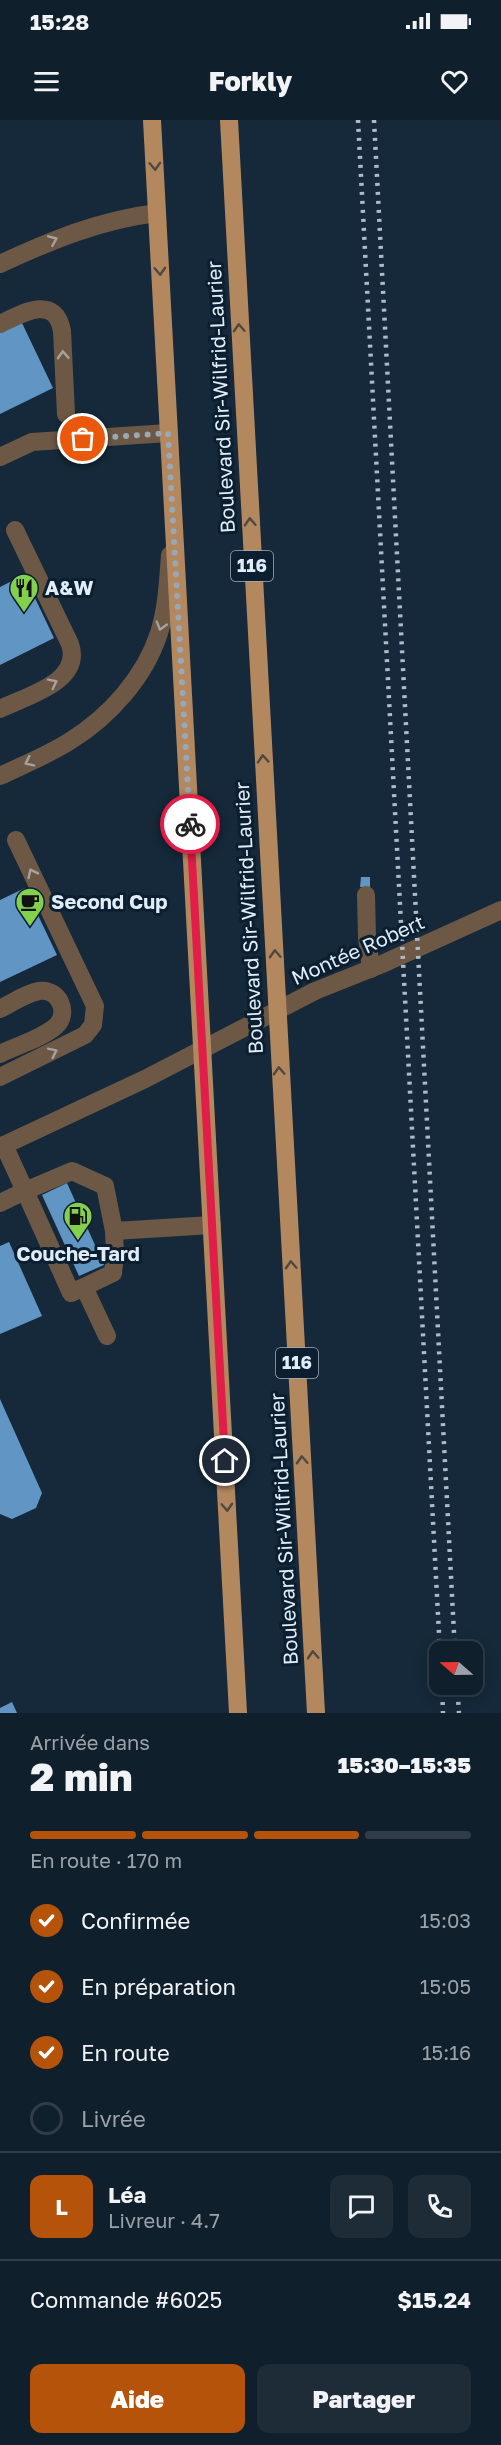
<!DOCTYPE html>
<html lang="fr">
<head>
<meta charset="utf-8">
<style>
	:root { --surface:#101f2c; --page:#1e2c38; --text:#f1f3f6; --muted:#9ca2a9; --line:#303d48; --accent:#b45309 }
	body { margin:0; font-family:"Golos Text",sans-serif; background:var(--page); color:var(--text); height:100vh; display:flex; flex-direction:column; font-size:22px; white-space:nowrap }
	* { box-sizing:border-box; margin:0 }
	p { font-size:20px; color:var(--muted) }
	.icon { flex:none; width:33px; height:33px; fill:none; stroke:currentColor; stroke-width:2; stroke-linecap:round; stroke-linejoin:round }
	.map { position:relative; height:1593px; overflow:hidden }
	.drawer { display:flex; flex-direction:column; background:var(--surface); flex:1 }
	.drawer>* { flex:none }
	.needle { width:39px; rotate:290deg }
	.fabs { position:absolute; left:429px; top:1521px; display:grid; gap:12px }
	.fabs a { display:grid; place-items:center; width:54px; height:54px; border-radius:12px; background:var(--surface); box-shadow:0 3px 15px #0003,0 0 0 2px var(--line); font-size:30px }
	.pin { position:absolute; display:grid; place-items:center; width:51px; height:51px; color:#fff; margin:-26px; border:3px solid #fff; border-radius:50%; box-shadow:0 2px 6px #0007 }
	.courier { position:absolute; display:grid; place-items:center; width:60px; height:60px; margin:-30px; border:4px solid #e11d48; border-radius:50%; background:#fff; color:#222; box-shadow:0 2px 8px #0007 }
	.head em { font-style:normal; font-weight:800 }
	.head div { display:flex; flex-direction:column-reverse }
	.head { display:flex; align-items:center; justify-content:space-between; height:102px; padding:0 30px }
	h1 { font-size:39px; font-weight:800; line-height:45px }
	.bar { display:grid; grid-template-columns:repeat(4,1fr); gap:9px 6px; align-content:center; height:72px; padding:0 30px }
	.bar i { height:8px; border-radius:4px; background:var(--line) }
	.bar .selected { background:var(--accent) }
	.bar p { grid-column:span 4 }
	.line { display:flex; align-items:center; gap:15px; padding:0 30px; border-top:2px solid var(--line) }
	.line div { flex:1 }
	.round { display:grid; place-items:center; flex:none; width:63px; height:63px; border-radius:12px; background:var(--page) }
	ol { padding:0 30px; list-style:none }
	li { display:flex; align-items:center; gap:18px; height:66px }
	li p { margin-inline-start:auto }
	li .icon { padding:6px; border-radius:50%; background:var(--accent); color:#fff; stroke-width:4 }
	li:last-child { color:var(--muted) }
	li i { width:33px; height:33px; border:3px solid var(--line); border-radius:50% }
	.action { display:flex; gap:12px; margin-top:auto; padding:12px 30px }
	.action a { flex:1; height:69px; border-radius:12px; background:var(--accent); color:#fff; font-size:24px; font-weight:800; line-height:69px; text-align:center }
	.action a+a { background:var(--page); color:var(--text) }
	.status { display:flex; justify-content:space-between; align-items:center; height:42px; padding:0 30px; background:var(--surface); direction:ltr }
	.status svg { height:16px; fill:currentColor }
	header { display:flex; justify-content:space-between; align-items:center; height:78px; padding:0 30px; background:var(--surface); font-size:27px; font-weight:800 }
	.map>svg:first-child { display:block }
	.building { fill:#6095c4 }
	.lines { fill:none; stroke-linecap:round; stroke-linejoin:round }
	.minor { stroke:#6d5845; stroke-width:18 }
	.major { stroke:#b4885f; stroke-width:18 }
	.rail { stroke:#adbbc8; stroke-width:4.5; stroke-dasharray:3 6; stroke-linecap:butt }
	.oneway { stroke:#4f4943 }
	.oneway2 { stroke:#a6a29e }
	.done { stroke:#99a8b6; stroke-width:6; stroke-dasharray:0 10.8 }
	.route { stroke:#e11d48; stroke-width:8 }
	.labels { text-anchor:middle; stroke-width:6; stroke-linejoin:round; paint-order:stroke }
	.shield { fill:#0c1f30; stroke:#a0aebc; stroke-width:1.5 }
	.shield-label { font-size:18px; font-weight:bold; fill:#e0ecf8 }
	.street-label { font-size:20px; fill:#e0ecf8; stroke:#0c1f30 }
	.poi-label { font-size:20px; font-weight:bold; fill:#e0ecf8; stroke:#0c1f30; text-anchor:start }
</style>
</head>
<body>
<div class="status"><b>15:28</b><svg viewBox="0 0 49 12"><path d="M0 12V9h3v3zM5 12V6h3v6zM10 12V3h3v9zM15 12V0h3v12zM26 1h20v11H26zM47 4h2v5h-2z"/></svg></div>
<header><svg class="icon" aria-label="menu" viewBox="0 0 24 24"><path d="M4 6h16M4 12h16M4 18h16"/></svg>Forkly<svg class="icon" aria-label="heart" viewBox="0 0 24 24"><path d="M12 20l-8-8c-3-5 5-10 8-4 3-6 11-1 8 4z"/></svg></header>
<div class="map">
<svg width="501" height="1593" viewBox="0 0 501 1593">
	<rect width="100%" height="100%" fill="#15293a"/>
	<g class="building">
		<path d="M22,203L53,268L0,294V213Z"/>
		<path d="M24,455L54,518L0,545V467Z"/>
		<path d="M361,757H370V767H360Z"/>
		<path d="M25,768L57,835L0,862V780Z"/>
		<path d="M67,1063L104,1145L79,1156L42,1075Z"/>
		<path d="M9,1122L42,1196L0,1214V1126Z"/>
		<path d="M0,1279L42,1373L36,1388L12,1399L0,1394Z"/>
		<path d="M12,1582L17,1593H0V1588Z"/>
	</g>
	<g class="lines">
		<g class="minor">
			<path d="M0,144C52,120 100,100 157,93"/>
			<path d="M0,204C21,194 55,173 62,211L66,294"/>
			<path d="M0,337L32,322L168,313"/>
			<path d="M0,589C26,576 83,562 70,524L15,410"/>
			<path d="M0,656C23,645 48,635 70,621C109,597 145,557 159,513C167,488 168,461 170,435"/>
			<path d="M366,775L367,817L371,849"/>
			<path d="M0,889C12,883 26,873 39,871C59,868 70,893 56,906C43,918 16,926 0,934"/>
			<path d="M0,957L85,915L93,905L95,886L16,720"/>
			<path d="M4,1025L25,1071L72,1051L105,1066L114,1111L212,1105"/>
			<path d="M0,1027L145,959L315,871L380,845L501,790"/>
			<path d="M0,1083L25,1071L71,1173L84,1167L107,1216"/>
			<path d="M84,1167L113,1153L115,1135L114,1111"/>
		</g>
		<g class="major">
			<path d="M152,0L238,1593"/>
			<path d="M229,0L316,1593"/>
		</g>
		<g class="rail">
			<path d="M358,0L440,1532"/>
			<path d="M374,0L455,1532"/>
			<path d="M442,1564L443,1593"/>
			<path d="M457,1564L459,1593"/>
		</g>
	</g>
	<defs><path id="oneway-chevron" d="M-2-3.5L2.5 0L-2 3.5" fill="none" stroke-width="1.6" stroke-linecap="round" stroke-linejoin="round" transform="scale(1.5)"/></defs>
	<g class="oneway">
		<use href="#oneway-chevron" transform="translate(155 46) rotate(87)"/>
		<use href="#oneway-chevron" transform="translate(160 151) rotate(87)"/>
		<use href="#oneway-chevron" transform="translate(239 208) rotate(-93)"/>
		<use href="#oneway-chevron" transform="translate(250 402) rotate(-93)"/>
		<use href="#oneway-chevron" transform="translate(263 639) rotate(-94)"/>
		<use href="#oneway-chevron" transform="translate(275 834) rotate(-93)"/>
		<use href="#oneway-chevron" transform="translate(279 951) rotate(-93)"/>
		<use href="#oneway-chevron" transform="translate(291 1145) rotate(-93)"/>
		<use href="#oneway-chevron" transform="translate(302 1340) rotate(-93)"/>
		<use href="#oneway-chevron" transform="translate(227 1387) rotate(87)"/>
		<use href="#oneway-chevron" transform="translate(313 1535) rotate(-93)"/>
	</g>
	<g class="oneway2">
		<use href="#oneway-chevron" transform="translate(53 120) rotate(-23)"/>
		<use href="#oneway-chevron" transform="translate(63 235) rotate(-93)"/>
		<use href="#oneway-chevron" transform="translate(161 506) rotate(106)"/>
		<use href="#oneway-chevron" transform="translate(53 563) rotate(-27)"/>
		<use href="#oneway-chevron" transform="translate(29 642) rotate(154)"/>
		<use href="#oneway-chevron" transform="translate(32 753) rotate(-116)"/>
		<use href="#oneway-chevron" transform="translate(53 932) rotate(-26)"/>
	</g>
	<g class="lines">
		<path class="done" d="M83,319L168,313L190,704"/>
		<path class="route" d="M190,704L225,1341"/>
	</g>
	<defs>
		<g id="restaurant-pin" transform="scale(1.5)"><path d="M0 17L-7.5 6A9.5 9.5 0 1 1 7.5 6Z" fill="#83d04f" stroke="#0c1f30"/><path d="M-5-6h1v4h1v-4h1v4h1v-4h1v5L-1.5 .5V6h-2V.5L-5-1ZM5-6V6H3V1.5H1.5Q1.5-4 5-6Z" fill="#111"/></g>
		<g id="cafe-pin" transform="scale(1.5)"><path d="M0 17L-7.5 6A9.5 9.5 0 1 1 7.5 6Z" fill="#83d04f" stroke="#0c1f30"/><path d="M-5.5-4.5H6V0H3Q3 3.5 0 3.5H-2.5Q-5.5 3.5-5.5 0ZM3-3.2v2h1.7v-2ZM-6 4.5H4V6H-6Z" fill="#111"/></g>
		<g id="fuel-pin" transform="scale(1.5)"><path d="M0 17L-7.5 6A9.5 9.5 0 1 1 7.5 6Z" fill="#83d04f" stroke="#0c1f30"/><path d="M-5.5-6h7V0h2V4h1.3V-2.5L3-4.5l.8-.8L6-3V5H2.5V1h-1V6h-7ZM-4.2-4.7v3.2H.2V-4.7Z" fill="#111"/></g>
	</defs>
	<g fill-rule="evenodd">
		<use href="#restaurant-pin" x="24" y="468"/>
		<use href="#cafe-pin" x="30" y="782"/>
		<use href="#fuel-pin" x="78" y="1096"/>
	</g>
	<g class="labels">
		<g class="shield">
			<rect x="231" y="431" width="42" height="30" rx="4.5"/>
			<rect x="276" y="1228" width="42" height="30" rx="4.5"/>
		</g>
		<g class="shield-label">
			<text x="252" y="452">116</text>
			<text x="297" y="1249">116</text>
		</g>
		<g class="street-label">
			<text transform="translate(221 277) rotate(-93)" y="7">Boulevard Sir-Wilfrid-Laurier</text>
			<text transform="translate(249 798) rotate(-93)" y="7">Boulevard Sir-Wilfrid-Laurier</text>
			<text transform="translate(358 830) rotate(-24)" y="7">Montée Robert</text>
			<text transform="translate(284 1409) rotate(-93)" y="7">Boulevard Sir-Wilfrid-Laurier</text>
		</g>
		<g class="poi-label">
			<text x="45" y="475">A&amp;W</text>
			<text x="51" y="789">Second Cup</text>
			<text x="78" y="1141" text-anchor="middle">Couche-Tard</text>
		</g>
	</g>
</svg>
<div class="fabs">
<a><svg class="needle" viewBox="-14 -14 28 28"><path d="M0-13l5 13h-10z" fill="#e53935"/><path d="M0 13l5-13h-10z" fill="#9ca2a9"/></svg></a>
</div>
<div class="pin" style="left:83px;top:319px;background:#ea580c"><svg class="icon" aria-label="bag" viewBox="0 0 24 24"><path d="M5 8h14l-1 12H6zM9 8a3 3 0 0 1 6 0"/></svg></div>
<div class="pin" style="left:225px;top:1341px;background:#1f2937"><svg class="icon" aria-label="home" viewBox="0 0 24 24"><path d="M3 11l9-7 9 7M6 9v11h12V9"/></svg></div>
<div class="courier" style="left:190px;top:704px"><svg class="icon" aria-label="bike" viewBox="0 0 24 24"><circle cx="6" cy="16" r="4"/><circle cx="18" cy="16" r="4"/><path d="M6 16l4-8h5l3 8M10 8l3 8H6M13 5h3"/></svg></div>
</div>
<section class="drawer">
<div class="head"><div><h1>2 min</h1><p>Arrivée dans</p></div><em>15:30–15:35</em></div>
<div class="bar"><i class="selected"></i><i class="selected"></i><i class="selected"></i><i></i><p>En route · 170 m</p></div>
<ol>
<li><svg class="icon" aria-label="check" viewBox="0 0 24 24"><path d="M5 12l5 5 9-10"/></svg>Confirmée<p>15:03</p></li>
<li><svg class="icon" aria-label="check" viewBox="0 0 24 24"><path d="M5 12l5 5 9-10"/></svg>En préparation<p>15:05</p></li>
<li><svg class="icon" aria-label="check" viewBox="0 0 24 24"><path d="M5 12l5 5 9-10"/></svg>En route<p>15:16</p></li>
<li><i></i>Livrée</li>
</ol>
<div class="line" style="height:108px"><b class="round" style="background:var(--accent);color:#fff">L</b><div><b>Léa</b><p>Livreur · 4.7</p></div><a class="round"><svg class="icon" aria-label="chat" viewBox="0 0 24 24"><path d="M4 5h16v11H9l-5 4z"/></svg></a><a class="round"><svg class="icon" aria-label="phone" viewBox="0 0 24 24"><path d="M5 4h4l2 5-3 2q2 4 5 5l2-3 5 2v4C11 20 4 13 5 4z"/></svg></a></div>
<div class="line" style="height:78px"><div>Commande #6025</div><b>$15.24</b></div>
<div class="action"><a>Aide</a><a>Partager</a></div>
</section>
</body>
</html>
